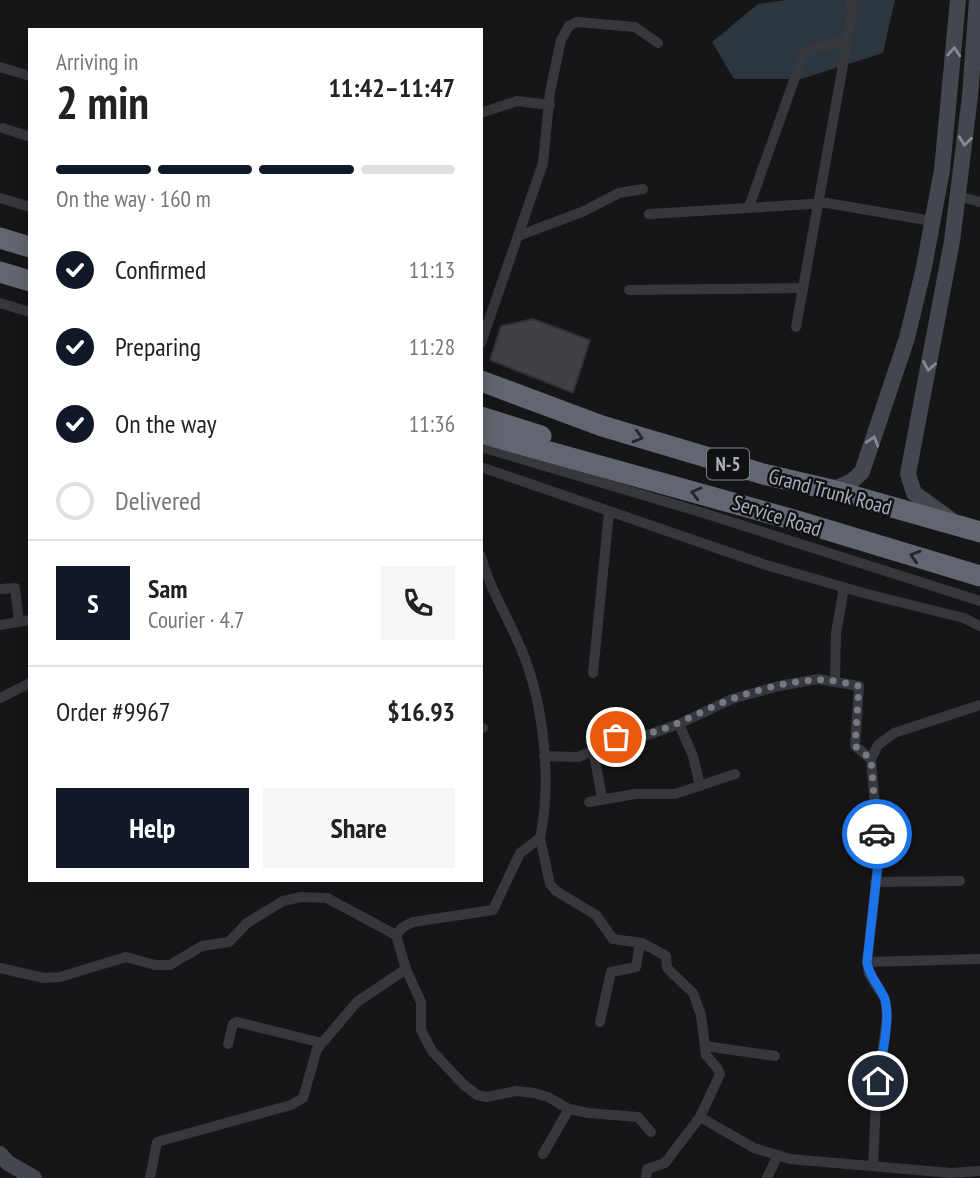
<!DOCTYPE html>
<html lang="en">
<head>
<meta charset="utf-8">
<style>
	:root { --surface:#fff; --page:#f6f6f6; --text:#222; --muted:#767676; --line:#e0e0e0; --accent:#111827 }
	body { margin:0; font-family:"PT Sans Narrow",sans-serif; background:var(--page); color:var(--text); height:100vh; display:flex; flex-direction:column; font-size:26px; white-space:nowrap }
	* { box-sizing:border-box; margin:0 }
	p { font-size:23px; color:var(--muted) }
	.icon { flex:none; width:38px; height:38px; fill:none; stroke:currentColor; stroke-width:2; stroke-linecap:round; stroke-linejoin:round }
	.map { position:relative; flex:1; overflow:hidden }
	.drawer { position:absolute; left:28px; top:28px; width:455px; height:854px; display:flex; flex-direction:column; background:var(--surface); border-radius:0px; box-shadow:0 4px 18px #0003 }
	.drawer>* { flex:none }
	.pin { position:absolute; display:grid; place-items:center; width:60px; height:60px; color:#fff; margin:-30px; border:4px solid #fff; border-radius:50%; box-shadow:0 2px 7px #0007 }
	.courier { position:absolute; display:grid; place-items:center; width:70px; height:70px; margin:-35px; border:5px solid #1a73e8; border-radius:50%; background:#fff; color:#222; box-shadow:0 2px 9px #0007 }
	.summary em { font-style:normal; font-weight:600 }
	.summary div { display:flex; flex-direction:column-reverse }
	.summary { display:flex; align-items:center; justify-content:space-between; height:119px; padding:0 28px }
	h1 { font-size:46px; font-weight:600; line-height:52px }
	.bar { display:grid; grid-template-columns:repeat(4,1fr); gap:10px 7px; align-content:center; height:84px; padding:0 28px }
	.bar i { height:9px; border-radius:5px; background:var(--line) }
	.bar .current { background:var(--accent) }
	.bar p { grid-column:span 4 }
	.line { display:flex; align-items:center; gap:18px; padding:0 28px; border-top:2px solid var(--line) }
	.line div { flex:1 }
	.round { display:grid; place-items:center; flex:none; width:74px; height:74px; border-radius:0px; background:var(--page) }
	ol { padding:0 28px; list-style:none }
	li { display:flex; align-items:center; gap:21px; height:77px }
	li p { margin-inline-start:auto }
	li .icon { padding:7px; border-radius:50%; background:var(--accent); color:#fff; stroke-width:4 }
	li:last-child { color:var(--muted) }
	li i { width:38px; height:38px; border:4px solid var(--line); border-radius:50% }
	.primary-button { display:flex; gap:14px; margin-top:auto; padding:14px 28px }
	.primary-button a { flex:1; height:80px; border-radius:0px; background:var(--accent); color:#fff; font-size:28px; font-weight:600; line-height:80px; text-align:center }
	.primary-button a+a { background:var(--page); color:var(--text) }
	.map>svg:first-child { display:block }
	.water { fill:#2b363e }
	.building { fill:#404146; stroke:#303035; stroke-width:2 }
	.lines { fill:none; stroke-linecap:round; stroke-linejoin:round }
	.street { stroke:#37383e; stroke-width:10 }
	.secondary { stroke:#45474e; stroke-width:16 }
	.highway { stroke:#626670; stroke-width:21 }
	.oneway { stroke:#858a94 }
	.oneway2 { stroke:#25262b }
	.done { stroke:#747982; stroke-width:7; stroke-dasharray:0 12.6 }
	.route { stroke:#1a73e8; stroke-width:9 }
	.labels { text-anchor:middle; stroke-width:5; stroke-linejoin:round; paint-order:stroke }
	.shield { fill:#111114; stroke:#7a7f88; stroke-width:2 }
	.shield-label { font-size:19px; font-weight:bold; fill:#a7aeba }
	.street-label { font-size:21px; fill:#a7aeba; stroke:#111114 }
</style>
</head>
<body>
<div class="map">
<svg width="980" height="1178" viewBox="0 0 980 1178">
	<rect width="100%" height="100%" fill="#161619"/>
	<path class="water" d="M785,0H895L883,53L801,79H734L712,42L758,4Z"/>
	<path class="building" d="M533,319L590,340L573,393L490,360L501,326Z"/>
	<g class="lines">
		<g class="street">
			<path d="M0,67L30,76"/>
			<path d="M481,113L517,101L550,105"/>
			<path d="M3,128L30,137"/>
			<path d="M958,196L980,202"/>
			<path d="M0,198L30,207"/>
			<path d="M749,207L803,55L816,47L847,41"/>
			<path d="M649,214L827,203L932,221"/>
			<path d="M518,236L582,212L619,193L643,189"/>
			<path d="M629,290L803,288"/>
			<path d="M0,303L30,312"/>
			<path d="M796,327L852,15L851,0"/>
			<path d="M481,343L543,163L550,92L561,40L569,26L577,22L635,27L658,43"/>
			<path d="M481,447L697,511L980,601"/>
			<path d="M481,467L763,564L867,594L964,618L980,626"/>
			<path d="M0,589L15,588L19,622"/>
			<path d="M0,625L30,620"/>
			<path d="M593,673L609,512"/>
			<path d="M835,682L836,633L844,588"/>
			<path d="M0,698L30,683"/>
			<path d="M679,724L693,756L700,786"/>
			<path d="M481,728H483"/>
			<path d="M593,748L602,798"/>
			<path d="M544,756L578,757L588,753L603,740L616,737L639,738L679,724L732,699L779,686L818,679L859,686L855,746L871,759"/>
			<path d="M589,802L635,794H675L735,774"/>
			<path d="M540,838L550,884L556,891L596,915L613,939L642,943L666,956L667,968L693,993L701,1015L706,1055L718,1069L720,1074L700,1117L665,1163L647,1169L646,1178"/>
			<path d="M875,882L960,881"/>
			<path d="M396,935L403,927L413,922L493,910L520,853L540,838C552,782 544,704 522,651C509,619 490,590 481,556"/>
			<path d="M867,962L979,959"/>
			<path d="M0,968L44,978L60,977L126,957L155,965H170L202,946L229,942L247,923L283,901L301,897L327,898L396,935L406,969L421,1002V1030L432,1051L463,1084L477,1095L487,1097L516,1091L534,1093L548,1097L569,1109L588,1113L638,1117L651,1132"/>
			<path d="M600,1022L611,972L636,967L640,943"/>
			<path d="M228,1044L233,1024L237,1022L322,1043"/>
			<path d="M705,1046L775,1056"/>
			<path d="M700,1117L754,1148L790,1159L951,1173L980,1171"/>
			<path d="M543,1154L569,1109"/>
			<path d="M873,1166L876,1102L887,1016L885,999L869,974L867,962L879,855L871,759L878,745L894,733L980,705"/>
			<path d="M150,1178L157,1142L291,1105L303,1098L317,1049L357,1002L406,969"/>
			<path d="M767,1178L778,1155"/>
		</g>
		<g class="secondary">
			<path d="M832,490L852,481L862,472L907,338L924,267L942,170L958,0"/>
			<path d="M950,519L914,493L908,474L952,241L970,96L977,0"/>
			<path d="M0,1154L8,1163L34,1178"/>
		</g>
		<g class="highway">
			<path d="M0,238L30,247"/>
			<path d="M0,272L30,281"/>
			<path d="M481,381L602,426L763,474L832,490L980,532"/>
			<path d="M481,417L541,436"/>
			<path d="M481,433L801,522L980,576"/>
		</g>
	</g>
	<defs><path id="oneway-chevron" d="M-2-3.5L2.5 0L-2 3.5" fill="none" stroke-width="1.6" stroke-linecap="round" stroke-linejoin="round" transform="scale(1.75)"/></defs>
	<g class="oneway">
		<use href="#oneway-chevron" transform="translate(954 52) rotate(-86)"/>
		<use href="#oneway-chevron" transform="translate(965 141) rotate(97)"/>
		<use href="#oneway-chevron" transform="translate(929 366) rotate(100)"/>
		<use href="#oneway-chevron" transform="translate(873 441) rotate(-72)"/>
	</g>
	<g class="oneway2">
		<use href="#oneway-chevron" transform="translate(638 437) rotate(17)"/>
		<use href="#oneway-chevron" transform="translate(696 493) rotate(-165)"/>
		<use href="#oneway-chevron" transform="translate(915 556) rotate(-163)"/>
	</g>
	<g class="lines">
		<path class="done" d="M616,737C662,738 691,714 732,699C757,690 789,681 816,680C830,679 845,683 859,686L855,746L871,759L877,834"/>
		<path class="route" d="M877,834L879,855L867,962C869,976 878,984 884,997C892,1016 881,1059 878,1081"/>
	</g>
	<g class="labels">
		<rect class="shield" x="707" y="448.5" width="42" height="31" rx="5"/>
		<g class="shield-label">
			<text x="728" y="471">N-5</text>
		</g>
		<g class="street-label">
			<text transform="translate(830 492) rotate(15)" y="7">Grand Trunk Road</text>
			<text transform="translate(777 516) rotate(18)" y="7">Service Road</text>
		</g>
	</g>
</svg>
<div class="pin" style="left:616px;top:737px;background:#ea580c"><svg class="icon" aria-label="bag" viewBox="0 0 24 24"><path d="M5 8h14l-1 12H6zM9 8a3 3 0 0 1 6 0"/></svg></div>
<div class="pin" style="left:878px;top:1081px;background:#1f2937"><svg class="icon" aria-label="home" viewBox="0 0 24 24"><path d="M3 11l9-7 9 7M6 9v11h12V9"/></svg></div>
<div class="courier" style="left:877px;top:834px"><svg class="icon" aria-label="car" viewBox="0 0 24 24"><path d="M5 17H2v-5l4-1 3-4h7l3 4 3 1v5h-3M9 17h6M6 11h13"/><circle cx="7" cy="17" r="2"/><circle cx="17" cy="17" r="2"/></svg></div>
<section class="drawer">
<div class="summary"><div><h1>2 min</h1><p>Arriving in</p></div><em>11:42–11:47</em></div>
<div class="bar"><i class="current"></i><i class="current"></i><i class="current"></i><i></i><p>On the way · 160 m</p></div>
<ol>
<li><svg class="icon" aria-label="check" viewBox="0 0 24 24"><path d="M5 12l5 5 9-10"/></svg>Confirmed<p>11:13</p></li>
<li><svg class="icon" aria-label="check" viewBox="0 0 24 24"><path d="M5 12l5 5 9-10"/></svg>Preparing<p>11:28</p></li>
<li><svg class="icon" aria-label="check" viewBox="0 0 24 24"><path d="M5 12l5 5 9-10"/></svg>On the way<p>11:36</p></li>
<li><i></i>Delivered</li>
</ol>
<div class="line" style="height:126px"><b class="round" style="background:var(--accent);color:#fff">S</b><div><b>Sam</b><p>Courier · 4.7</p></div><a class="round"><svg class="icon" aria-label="phone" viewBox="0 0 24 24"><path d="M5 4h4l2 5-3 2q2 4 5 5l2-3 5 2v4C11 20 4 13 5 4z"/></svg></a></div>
<div class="line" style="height:91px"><div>Order #9967</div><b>$16.93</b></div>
<div class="primary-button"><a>Help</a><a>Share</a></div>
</section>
</div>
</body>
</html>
